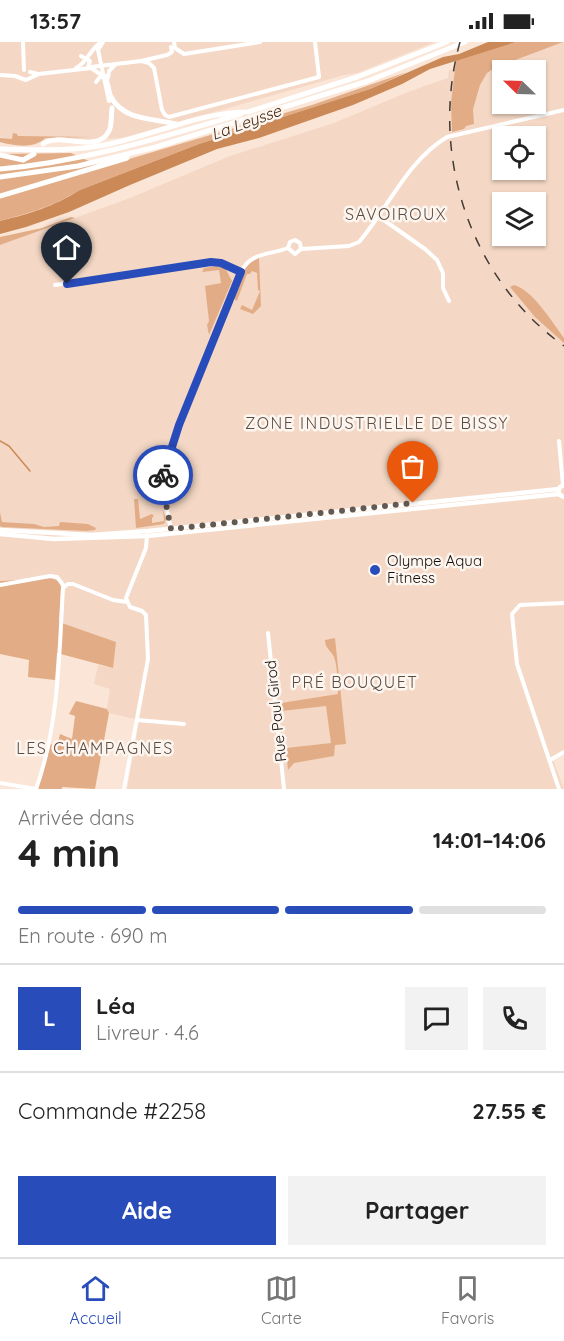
<!DOCTYPE html>
<html lang="fr">
<head>
<meta charset="utf-8">
<style>
	:root { --surface:#fff; --page:#f2f2f2; --text:#222; --muted:#767676; --line:#e0e0e0; --accent:#294cbb }
	body { margin:0; font-family:Quicksand,sans-serif; background:var(--page); color:var(--text); height:100vh; display:flex; flex-direction:column; font-size:22px; white-space:nowrap }
	* { box-sizing:border-box; margin:0 }
	p { font-size:20px; color:var(--muted) }
	.icon { flex:none; width:33px; height:33px; fill:none; stroke:currentColor; stroke-width:2; stroke-linecap:round; stroke-linejoin:round }
	.map { position:relative; height:747px; overflow:hidden }
	.drawer { display:flex; flex-direction:column; background:var(--surface); flex:1 }
	.drawer>* { flex:none }
	.needle { width:39px; rotate:293deg }
	.fabs { position:absolute; left:492px; top:18px; display:grid; gap:12px }
	.fabs a { display:grid; place-items:center; width:54px; height:54px; border-radius:0px; background:var(--surface); box-shadow:0 2px 4px #0004; font-size:30px }
	.pin { position:absolute; display:grid; place-items:center; width:51px; height:51px; color:#fff; margin:-62px -26px; border-radius:50% 50% 50% 0; rotate:-45deg; box-shadow:0 0 6px #0007 }
	.pin .icon { rotate:45deg }
	.courier { position:absolute; display:grid; place-items:center; width:60px; height:60px; margin:-30px; border:4px solid #294cbb; border-radius:50%; background:#fff; color:#222; box-shadow:0 2px 8px #0007 }
	.summary em { font-style:normal; font-weight:800 }
	.summary div { display:flex; flex-direction:column-reverse }
	.summary { display:flex; align-items:center; justify-content:space-between; height:102px; padding:0 18px }
	h1 { font-size:39px; font-weight:800; line-height:45px }
	.bar { display:grid; grid-template-columns:repeat(4,1fr); gap:9px 6px; align-content:center; height:72px; padding:0 18px }
	.bar i { height:8px; border-radius:4px; background:var(--line) }
	.bar .selected { background:var(--accent) }
	.bar p { grid-column:span 4 }
	.line { display:flex; align-items:center; gap:15px; padding:0 18px; border-top:2px solid var(--line) }
	.line div { flex:1 }
	.round { display:grid; place-items:center; flex:none; width:63px; height:63px; border-radius:0px; background:var(--page) }
	.cta { display:flex; gap:12px; margin-top:auto; padding:12px 18px }
	.cta a { flex:1; height:69px; border-radius:0px; background:var(--accent); color:#fff; font-size:24px; font-weight:800; line-height:69px; text-align:center }
	.cta a+a { background:var(--page); color:var(--text) }
	.status { display:flex; justify-content:space-between; align-items:center; height:42px; padding:0 30px; background:var(--surface); direction:ltr }
	.status svg { height:16px; fill:currentColor }
	.menu { display:flex; justify-content:space-around; align-items:center; height:84px; border-top:2px solid var(--line); background:var(--surface); font-size:16px; color:var(--muted) }
	.menu a { display:grid; justify-items:center; gap:3px }
	.menu .selected { color:var(--accent) }
	.map>svg:first-child { display:block }
	.built { fill:#f4d8c5; fill-rule:evenodd }
	.green { fill:#e2ad86 }
	.water { fill:#ca8957 }
	.lines { fill:none; stroke-linecap:round; stroke-linejoin:round }
	.stream { stroke:#ca8957; stroke-width:1.5 }
	.minor { stroke:#fff; stroke-width:4 }
	.major { stroke:#fff; stroke-width:4.5 }
	.highway { stroke:#fff; stroke-width:5 }
	.rail { stroke:#443b34; stroke-width:1.5; stroke-dasharray:10 10; stroke-linecap:butt }
	.done { stroke:#645951; stroke-width:6; stroke-dasharray:0 10.8 }
	.route { stroke:#294cbb; stroke-width:8 }
	.poi-dot { fill:#294cbb; stroke:#fdf5ef; stroke-width:2 }
	.labels { text-anchor:middle; stroke-width:5; stroke-linejoin:round; paint-order:stroke }
	.poi-label { font-size:15px; fill:#140e09; stroke:#fdf5ef; text-anchor:start }
	.street-label { font-size:15px; fill:#140e09; stroke:#fdf5ef }
	.water-label { font-size:16px; font-style:italic; fill:#41250f; stroke:#fdf5ef }
	.neighbourhood-label { font-size:16px; letter-spacing:1.5px; fill:#5d4c40; stroke:#fdf5ef }
</style>
</head>
<body>
<div class="status"><b>13:57</b><svg viewBox="0 0 49 12"><path d="M0 12V9h3v3zM5 12V6h3v6zM10 12V3h3v9zM15 12V0h3v12zM26 1h20v11H26zM47 4h2v5h-2z"/></svg></div>
<div class="map">
<svg width="564" height="747" viewBox="0 0 564 747">
	<rect width="100%" height="100%" fill="#fae5d6"/>
	<g class="built">
		<path d="M0,0H435L357,31L344,33L122,96L25,101L0,95Z"/>
		<path d="M554,0H564V711L553,718L564,747H127L139,678L109,671L107,667L110,647L94,642L98,623L113,626L59,580L61,546L51,536L0,539V203L130,156L230,114L334,81L408,50L448,36L449,28L455,27L454,33ZM502,28H536V62H502ZM502,94H536V128H502ZM502,160H536V194H502Z"/>
	</g>
	<g class="green">
		<path d="M516,0H563L494,26L487,31L480,43L473,67L474,82L466,84L464,87L452,90L451,61L456,18Z"/>
		<path d="M407,30L370,47L199,102L80,148C51,165 33,170 0,179V112L71,111L102,125L312,63Z"/>
		<path d="M13,91L17,92L18,94L93,95L45,96C34,107 15,104 0,100V96L12,97Z"/>
		<path d="M71,175L75,176L0,203V195L42,186Z"/>
		<path d="M259,216L261,264L253,272L240,267L242,263L252,268L260,249L258,248L257,231L252,229L250,232H247L237,259L233,256C240,239 241,223 259,216Z"/>
		<path d="M216,224L225,226L232,239L209,293L207,283L209,279L205,244L221,241L219,228L202,230L204,226Z"/>
		<path d="M514,243C533,248 552,280 564,296V301L535,275L510,245Z"/>
		<path d="M134,457H138L140,477L152,472L154,474L152,476V481L164,479L163,468L166,477L164,482L136,486Z"/>
		<path d="M0,470L2,480L34,482L44,485L59,484L60,480L88,482L96,486L95,488L86,489L2,485L0,484Z"/>
		<path d="M51,536L59,539L61,546L59,580L116,600L113,626L57,611L55,638L28,635L29,618L0,612V539Z"/>
		<path d="M335,596L346,702L335,703L334,714L294,721L288,728L286,706L331,701L326,664L282,669L281,661L338,652C337,641 338,625 334,615C331,608 325,607 325,598Z"/>
		<path d="M76,659L107,667L109,671L95,747L62,745V747H38L50,704L51,702L57,704L60,692L72,697L75,674L69,672Z"/>
	</g>
	<path class="water" d="M488,0H516L430,27L402,42L353,63L259,96L217,107L130,143L69,170L26,185L0,192V179C32,171 52,165 80,148L199,102L370,47L443,15L459,12Z"/>
	<g class="lines">
		<path class="stream" d="M0,399L9,404L30,429"/>
		<g class="minor">
			<path d="M23,0L24,28"/>
			<path d="M103,0L98,8L109,59"/>
			<path d="M174,0L175,6L184,12L260,0"/>
			<path d="M81,14L90,19L88,25"/>
			<path d="M141,19L149,21L154,26L162,68L165,73L169,75L319,35L315,0"/>
			<path d="M91,25L141,19L167,13L172,10L171,5"/>
			<path d="M76,26C87,21 89,9 99,2"/>
			<path d="M30,30L38,32"/>
			<path d="M0,33L15,34L26,38L39,32L91,26L103,34"/>
			<path d="M108,36L109,29L115,23"/>
			<path d="M96,40L100,35L106,34L111,55"/>
			<path d="M378,174L425,207L437,218L443,231V246L449,259"/>
			<path d="M288,206L290,200L295,198L300,201L301,207"/>
			<path d="M288,206L295,212L301,207"/>
			<path d="M301,207L349,204L359,200C389,165 407,119 447,95L564,68"/>
			<path d="M55,243L211,220H220L241,230"/>
			<path d="M559,399L563,443"/>
			<path d="M171,488L162,443L164,426L241,230C250,210 270,213 288,206"/>
			<path d="M0,543L50,534L57,535L64,544"/>
			<path d="M268,591L284,747"/>
			<path d="M137,678L184,682"/>
			<path d="M550,718L564,710"/>
			<path d="M0,741L36,747"/>
			<path d="M36,747C59,683 59,613 63,546L68,542H73L113,558L127,560"/>
			<path d="M124,747L148,617L146,573L142,569L130,565L126,556L146,506L147,493"/>
			<path d="M559,747L517,622L512,572L520,563L564,561"/>
		</g>
		<g class="major">
			<path d="M564,443L560,445L558,449L560,453L564,455"/>
			<path d="M0,488L91,493L148,489L559,447"/>
			<path d="M0,492L54,497L147,494L559,452"/>
		</g>
		<g class="highway">
			<path d="M111,55C124,79 153,76 176,82"/>
			<path d="M43,102C59,89 97,113 109,89C112,83 111,74 112,66"/>
			<path d="M0,107C38,108 77,110 114,101C159,91 202,70 248,70L357,35L447,0"/>
			<path d="M0,113L23,118L34,112"/>
			<path d="M0,127C83,120 162,95 241,72"/>
			<path d="M0,135L78,124L156,105L368,39L465,0"/>
			<path d="M0,154L127,116"/>
		</g>
		<path class="rail" d="M460,0C429,111 469,236 564,304"/>
	</g>
	<g class="lines">
		<path class="done" d="M163,433V447L171,487L413,461"/>
		<path class="route" d="M67,242L211,220L221,221L241,230L179,383L163,433"/>
	</g>
	<circle class="poi-dot" cx="375" cy="528" r="6"/>
	<g class="labels">
		<g class="poi-label">
			<text x="387" y="524">Olympe Aqua<tspan x="387" dy="17">Fitness</tspan></text>
		</g>
		<g class="street-label">
			<text transform="translate(276 669) rotate(-96)" y="5">Rue Paul Girod</text>
		</g>
		<g class="water-label">
			<text transform="translate(246 80) rotate(-20)" y="6">La Leysse</text>
		</g>
		<g class="neighbourhood-label">
			<text x="396" y="178">SAVOIROUX</text>
			<text x="377" y="387">ZONE INDUSTRIELLE DE BISSY</text>
			<text x="355" y="646">PRÉ BOUQUET</text>
			<text x="95" y="712">LES CHAMPAGNES</text>
		</g>
	</g>
</svg>
<div class="fabs">
<a><svg class="needle" viewBox="-14 -14 28 28"><path d="M0-13l5 13h-10z" fill="#e53935"/><path d="M0 13l5-13h-10z" fill="#767676"/></svg></a>
<a><svg class="icon" aria-label="locate" viewBox="0 0 24 24"><circle cx="12" cy="12" r="6"/><path d="M12 2v4M12 18v4M2 12h4M18 12h4"/></svg></a>
<a><svg class="icon" aria-label="layers" viewBox="0 0 24 24"><path d="M12 4l9 5-9 5-9-5zM3 14l9 5 9-5"/></svg></a>
</div>
<div class="pin" style="left:413px;top:461px;background:#ea580c"><svg class="icon" aria-label="bag" viewBox="0 0 24 24"><path d="M5 8h14l-1 12H6zM9 8a3 3 0 0 1 6 0"/></svg></div>
<div class="pin" style="left:67px;top:242px;background:#1f2937"><svg class="icon" aria-label="home" viewBox="0 0 24 24"><path d="M3 11l9-7 9 7M6 9v11h12V9"/></svg></div>
<div class="courier" style="left:163px;top:433px"><svg class="icon" aria-label="bike" viewBox="0 0 24 24"><circle cx="6" cy="16" r="4"/><circle cx="18" cy="16" r="4"/><path d="M6 16l4-8h5l3 8M10 8l3 8H6M13 5h3"/></svg></div>
</div>
<section class="drawer">
<div class="summary"><div><h1>4 min</h1><p>Arrivée dans</p></div><em>14:01–14:06</em></div>
<div class="bar"><i class="selected"></i><i class="selected"></i><i class="selected"></i><i></i><p>En route · 690 m</p></div>
<div class="line" style="height:108px"><b class="round" style="background:var(--accent);color:#fff">L</b><div><b>Léa</b><p>Livreur · 4.6</p></div><a class="round"><svg class="icon" aria-label="chat" viewBox="0 0 24 24"><path d="M4 5h16v11H9l-5 4z"/></svg></a><a class="round"><svg class="icon" aria-label="phone" viewBox="0 0 24 24"><path d="M5 4h4l2 5-3 2q2 4 5 5l2-3 5 2v4C11 20 4 13 5 4z"/></svg></a></div>
<div class="line" style="height:78px"><div>Commande #2258</div><b>27.55 €</b></div>
<div class="cta"><a>Aide</a><a>Partager</a></div>
</section>
<nav class="menu">
<a class="selected"><svg class="icon" aria-label="home" viewBox="0 0 24 24"><path d="M3 11l9-7 9 7M6 9v11h12V9"/></svg>Accueil</a>
<a><svg class="icon" aria-label="map" viewBox="0 0 24 24"><path d="M3 6l6-2 6 2 6-2v14l-6 2-6-2-6 2zM9 4v14M15 6v14"/></svg>Carte</a>
<a><svg class="icon" aria-label="saved" viewBox="0 0 24 24"><path d="M7 4h10v16l-5-4-5 4z"/></svg>Favoris</a>
</nav>
</body>
</html>
